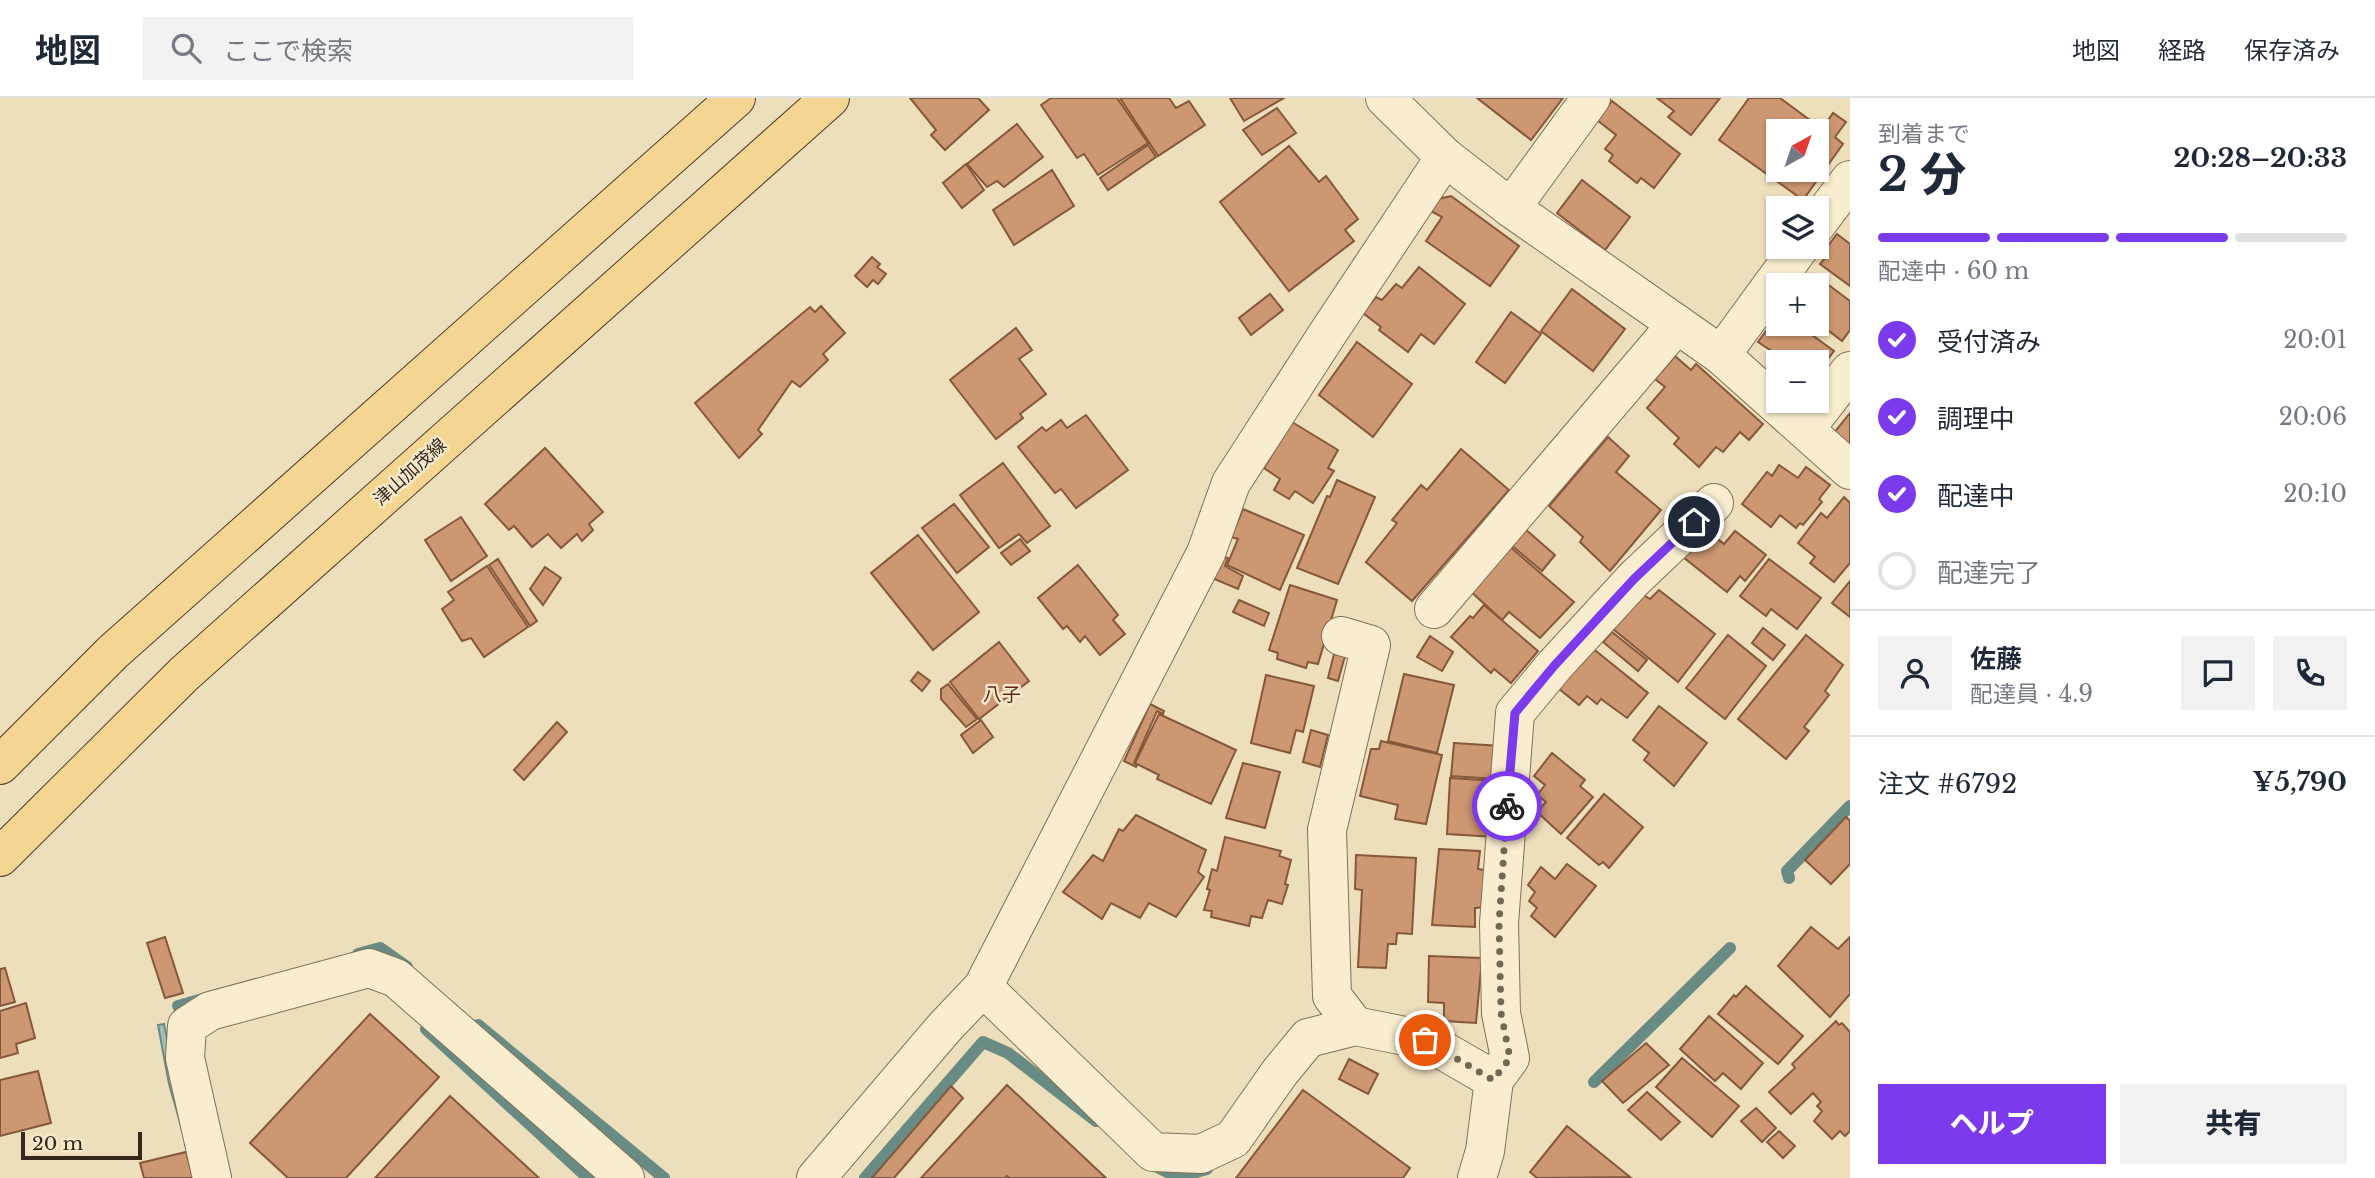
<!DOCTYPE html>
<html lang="ja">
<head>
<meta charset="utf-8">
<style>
	:root { --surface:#fff; --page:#f2f2f3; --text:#1f2937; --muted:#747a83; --line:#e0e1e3; --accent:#7c3aed }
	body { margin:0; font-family:"Libre Baskerville","Noto Sans JP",serif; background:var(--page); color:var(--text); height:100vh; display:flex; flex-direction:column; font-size:26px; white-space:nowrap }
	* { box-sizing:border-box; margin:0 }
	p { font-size:23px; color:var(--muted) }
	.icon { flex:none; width:38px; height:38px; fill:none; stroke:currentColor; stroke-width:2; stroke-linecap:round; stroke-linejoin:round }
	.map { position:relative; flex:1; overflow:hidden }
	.drawer { display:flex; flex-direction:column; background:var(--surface); width:525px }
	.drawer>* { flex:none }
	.needle { width:46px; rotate:40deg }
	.buttons { position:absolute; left:1766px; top:21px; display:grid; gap:14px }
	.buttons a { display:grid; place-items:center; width:63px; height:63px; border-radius:0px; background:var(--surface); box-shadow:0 2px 5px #0004; font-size:35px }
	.scale { position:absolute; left:21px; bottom:18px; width:121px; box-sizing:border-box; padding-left:7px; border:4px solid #34271b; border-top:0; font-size:19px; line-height:24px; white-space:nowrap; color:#34271b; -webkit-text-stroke:5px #f6e9cb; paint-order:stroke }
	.pin { position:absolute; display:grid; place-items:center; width:60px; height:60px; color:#fff; margin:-30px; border:4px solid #fff; border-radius:50%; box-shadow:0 2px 7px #0007 }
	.courier { position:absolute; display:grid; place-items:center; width:70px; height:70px; margin:-35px; border:5px solid #7c3aed; border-radius:50%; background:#fff; color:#222; box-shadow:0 2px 9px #0007 }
	.summary em { font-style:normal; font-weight:800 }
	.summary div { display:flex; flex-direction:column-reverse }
	.summary { display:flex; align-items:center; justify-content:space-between; height:119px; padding:0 28px }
	h1 { font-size:46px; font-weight:800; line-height:52px }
	.bar { display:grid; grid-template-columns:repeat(4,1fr); gap:10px 7px; align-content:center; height:84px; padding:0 28px }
	.bar i { height:9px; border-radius:5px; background:var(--line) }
	.bar .current { background:var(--accent) }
	.bar p { grid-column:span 4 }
	.line { display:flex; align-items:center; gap:18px; padding:0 28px; border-top:2px solid var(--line) }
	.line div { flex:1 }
	.round { display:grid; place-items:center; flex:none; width:74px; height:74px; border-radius:0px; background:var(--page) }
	ol { padding:0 28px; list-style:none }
	li { display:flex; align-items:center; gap:21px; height:77px }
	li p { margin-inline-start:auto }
	li .icon { padding:7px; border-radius:50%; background:var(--accent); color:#fff; stroke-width:4 }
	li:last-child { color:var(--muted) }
	li i { width:38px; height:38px; border:4px solid var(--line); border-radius:50% }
	.button { display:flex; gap:14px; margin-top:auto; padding:14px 28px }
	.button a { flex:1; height:80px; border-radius:0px; background:var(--accent); color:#fff; font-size:28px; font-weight:800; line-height:80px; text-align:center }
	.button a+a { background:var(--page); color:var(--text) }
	header { display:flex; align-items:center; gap:42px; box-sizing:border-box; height:98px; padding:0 35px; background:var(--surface); border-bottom:2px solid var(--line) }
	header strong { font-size:33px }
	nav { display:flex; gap:38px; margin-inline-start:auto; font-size:24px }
	.search { width:490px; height:63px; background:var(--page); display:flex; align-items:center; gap:18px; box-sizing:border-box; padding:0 24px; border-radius:0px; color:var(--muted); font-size:26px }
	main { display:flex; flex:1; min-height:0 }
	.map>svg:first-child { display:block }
	.water { fill:#a0bfb6; stroke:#688c83; stroke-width:2 }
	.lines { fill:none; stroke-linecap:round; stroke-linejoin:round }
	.stream { stroke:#688c83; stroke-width:12 }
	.building { fill:#cd9771; stroke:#85583b; stroke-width:2; fill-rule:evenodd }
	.minor-casing { stroke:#856f55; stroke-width:40 }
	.major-casing { stroke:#533d2a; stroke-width:40 }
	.minor { stroke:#f9edcf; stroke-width:38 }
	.major { stroke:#f4d591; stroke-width:38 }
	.done { stroke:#756753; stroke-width:7; stroke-dasharray:0 12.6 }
	.route { stroke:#7c3aed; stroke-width:9 }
	.labels { text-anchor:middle; stroke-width:5; stroke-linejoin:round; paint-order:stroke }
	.street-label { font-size:18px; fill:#34271b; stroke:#f6e9cb }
	.neighbourhood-label { font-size:19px; fill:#622919; stroke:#f6e9cb }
</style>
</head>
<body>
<header>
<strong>地図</strong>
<div class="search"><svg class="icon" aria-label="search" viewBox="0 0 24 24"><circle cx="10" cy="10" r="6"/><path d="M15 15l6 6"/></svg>ここで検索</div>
<nav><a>地図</a><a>経路</a><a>保存済み</a></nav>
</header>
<main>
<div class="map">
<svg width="1850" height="1080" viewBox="0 0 1850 1080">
	<rect width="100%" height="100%" fill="#eedfbc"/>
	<path class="water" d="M164,926L196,1080L169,986L158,927Z"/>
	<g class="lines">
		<g class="stream">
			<path d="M1789,780L1787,773L1850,708"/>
			<path d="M358,856L380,850L407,869"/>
			<path d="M178,908L203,901"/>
			<path d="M478,927L664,1080"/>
			<path d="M426,931L588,1080"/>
			<path d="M1594,984L1730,850"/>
			<path d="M1150,1064C1172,1080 1181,1079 1207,1071"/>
			<path d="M865,1080L983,944L1008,955L1096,1023"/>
		</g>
	</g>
	<g class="building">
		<path d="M910,0H978L989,12L945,52L931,37L936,32Z"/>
		<path d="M1051,0H1117L1148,45L1098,77L1084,56L1077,60L1041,7Z"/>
		<path d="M1120,0H1169L1176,10L1189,3L1205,27L1158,58Z"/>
		<path d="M1230,0H1284L1244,23Z"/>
		<path d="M1477,0H1563L1531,42Z"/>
		<path d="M1657,0H1720L1691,37L1668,19L1674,13Z"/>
		<path d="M1749,0H1780L1822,31L1833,15L1846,24L1835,39L1843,46L1803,102L1719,42ZM1778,33H1816V72H1778Z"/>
		<path d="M1612,3L1680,56L1654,90L1641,80L1637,85L1609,63L1613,57L1605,51L1616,37L1597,22Z"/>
		<path d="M1277,10L1296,35L1262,57L1243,32Z"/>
		<path d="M1017,26L1043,59L1004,89L997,83L987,89L967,66Z"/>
		<path d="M1148,47L1156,59L1108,92L1100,80Z"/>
		<path d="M1289,48L1319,84L1326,78L1358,121L1345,132L1354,143L1289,193L1220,104Z"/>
		<path d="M966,66L984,92L962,110L943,85Z"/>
		<path d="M1052,72L1074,108L1014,147L993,112Z"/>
		<path d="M1582,82L1630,119L1605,152L1557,115Z"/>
		<path d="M1451,98L1519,148L1490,188L1426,143L1442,119L1431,113L1438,101Z"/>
		<path d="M1837,136L1850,146V188L1820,166L1825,160L1821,157Z"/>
		<path d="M872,159L880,166L877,169L886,176L878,186L873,182L867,189L855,178Z"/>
		<path d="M1419,169L1465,206L1434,246L1421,236L1408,254L1379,232L1381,229L1363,215L1376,199L1382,202L1396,186L1402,190Z"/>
		<path d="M1814,176L1850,203V232L1842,243L1816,223V187H1798L1801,183L1806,187Z"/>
		<path d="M1572,191L1625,231L1593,273L1541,233Z"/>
		<path d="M1270,196L1283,212L1251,237L1239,220Z"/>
		<path d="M821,208L845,235L823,256L828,262L800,289L792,283L758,332L762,336L739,360L695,305L810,209L815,214Z"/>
		<path d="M1511,214L1541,236L1505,285L1476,264Z"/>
		<path d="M1774,222L1778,226H1797L1834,253L1816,277V264H1778L1767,256L1770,252L1758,244Z"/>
		<path d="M1016,230L1032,252L1019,261L1046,296L1020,316L1023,320L996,341L950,282Z"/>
		<path d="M1357,244L1412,286L1373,339L1319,297Z"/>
		<path d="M1675,258L1691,272L1696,266L1763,326L1749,342L1740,334L1723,354L1716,349L1699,369L1674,346L1679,340L1647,310L1665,289L1655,281Z"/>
		<path d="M1850,315V350L1833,336Z"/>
		<path d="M1086,317L1128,372L1076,410L1061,391L1055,395L1018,349L1042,329L1046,333L1061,322L1067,330Z"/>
		<path d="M1292,324L1338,352L1328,370L1334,373L1313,405L1295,393L1289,401L1274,392L1280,381L1264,370Z"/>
		<path d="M1608,339L1629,358L1616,374L1661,412L1610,473L1580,444L1583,439L1549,408Z"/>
		<path d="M545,350L603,414L589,426L593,432L582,443L577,436L561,450L548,436L532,449L514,428L509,432L485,406Z"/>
		<path d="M1461,351L1509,392L1412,503L1366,464L1397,425L1392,422L1421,387L1427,392Z"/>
		<path d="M1003,365L1050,428L1027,445L1019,436L999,450L960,397Z"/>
		<path d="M1779,367L1798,380L1806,369L1830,387L1819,401L1822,404L1803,427L1800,425L1796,430L1780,417L1771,429L1742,406L1767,374L1772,378Z"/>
		<path d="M1337,382L1375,399L1338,486L1297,470L1327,398L1330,399Z"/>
		<path d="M1844,399L1850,405V465L1834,484L1810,465L1815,459L1798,445L1821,415L1827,420Z"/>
		<path d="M954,406L989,449L957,475L922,430Z"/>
		<path d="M1243,411L1304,437L1280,492L1227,467L1238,441L1231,439Z"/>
		<path d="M461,419L487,458L451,483L425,442Z"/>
		<path d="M1524,430L1555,457L1542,473L1510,446Z"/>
		<path d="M1705,431L1724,446L1735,433L1766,457L1745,483L1740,478L1727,494L1683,459Z"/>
		<path d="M918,437L979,514L933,552L871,475Z"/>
		<path d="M1020,441L1030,453L1011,467L1001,455Z"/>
		<path d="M1508,447L1574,504L1540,540L1509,514L1502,522L1469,492Z"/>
		<path d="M1222,458L1228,460L1225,468L1243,478L1238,491L1212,480Z"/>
		<path d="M498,461L537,523L530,528L489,467Z"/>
		<path d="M1769,461L1821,500L1797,531L1771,511L1766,518L1740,498Z"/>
		<path d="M1078,467L1118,517L1113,522L1125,536L1100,557L1085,538L1080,544L1067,528L1063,531L1038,500Z"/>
		<path d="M487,468L528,529L484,559L471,540L462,543L442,511L454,502L448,494Z"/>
		<path d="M545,469L561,480L543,507L530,491Z"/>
		<path d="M1850,483V519L1832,505Z"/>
		<path d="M1290,487L1337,502L1318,566L1308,564L1306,570L1277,561L1278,555L1269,552Z"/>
		<path d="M1659,492L1715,536L1678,584L1613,531L1642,496L1650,501Z"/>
		<path d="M1239,502L1269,515L1264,528L1233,514Z"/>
		<path d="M1484,507L1538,553L1511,585L1494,571L1491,575L1451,539L1470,518L1473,520Z"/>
		<path d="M1763,530L1785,547L1773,562L1752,545Z"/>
		<path d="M1612,534L1647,562L1638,573L1603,544Z"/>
		<path d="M1728,537L1766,568L1725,621L1686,590Z"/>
		<path d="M1806,537L1843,567L1825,593L1829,597L1804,629L1809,633L1786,661L1738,621Z"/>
		<path d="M1430,538L1453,554L1442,573L1417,559Z"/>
		<path d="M999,544L1029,583L979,621L950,584Z"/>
		<path d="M1591,549L1648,595L1627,620L1601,601L1597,606L1587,598L1579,607L1558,590Z"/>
		<path d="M1334,556L1345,558L1338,583L1328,580Z"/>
		<path d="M918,574L930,583L922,593L911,583Z"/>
		<path d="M1404,576L1454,587L1437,655L1388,643Z"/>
		<path d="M1266,577L1314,588L1303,634L1296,632L1290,655L1251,645Z"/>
		<path d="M948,586L977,621L966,629L941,601V591Z"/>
		<path d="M1150,606L1164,613L1163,616L1157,613L1134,665L1137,667L1136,669L1124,663Z"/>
		<path d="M1659,608L1707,645L1674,688L1644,662L1649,655L1633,642Z"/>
		<path d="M1159,616L1236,652L1211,706L1157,681L1159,677L1135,665Z"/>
		<path d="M981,622L993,639L973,655L961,637Z"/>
		<path d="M557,624L567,634L524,682L514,672Z"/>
		<path d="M1311,632L1328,637L1320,669L1303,664Z"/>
		<path d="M1381,643L1442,657L1426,726L1395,721L1398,707L1360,698L1371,651H1379Z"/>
		<path d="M1454,645L1501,648L1497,681L1451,678Z"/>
		<path d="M1552,655L1585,682L1580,688L1593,699L1561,736L1537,714L1546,704L1537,697L1545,687L1534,678Z"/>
		<path d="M1243,665L1280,674L1265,730L1226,720Z"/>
		<path d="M1450,680L1498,683L1495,739L1447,736Z"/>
		<path d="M1604,696L1643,729L1609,770L1603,764L1599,767L1567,740Z"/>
		<path d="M1136,717L1206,752L1198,774L1204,779L1176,819L1149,805L1140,820L1111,805L1102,821L1063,794L1093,757L1103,763L1119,731L1123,733Z"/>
		<path d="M1846,719L1850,723V766L1831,786L1805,762Z"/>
		<path d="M1225,739L1281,753L1279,758L1291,762L1285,786L1288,787L1282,806L1268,802L1262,820L1251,818L1249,828L1211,819L1212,813L1204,812L1210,792L1207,791L1212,771L1217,773Z"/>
		<path d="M1439,751L1480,753L1478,771L1491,773L1487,809L1475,810V829L1432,827Z"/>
		<path d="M1356,757L1416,760L1412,836L1397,835L1396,846H1388L1386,870L1358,869L1362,792L1355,791Z"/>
		<path d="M1567,766L1596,788L1555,839L1531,818L1537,810L1529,803L1535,794L1528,787L1541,769L1555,781Z"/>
		<path d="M1811,829L1838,851L1850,839V896L1830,919L1778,868Z"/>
		<path d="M165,839L183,895L165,900L147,845Z"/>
		<path d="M1429,858L1482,860L1476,925L1444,923V905L1428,904Z"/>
		<path d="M5,870L15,904L0,908V871Z"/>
		<path d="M1746,888L1803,938L1778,966L1718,916L1734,897L1736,899Z"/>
		<path d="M26,905L35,940L16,946L18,955L0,960V913Z"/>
		<path d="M370,916L439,979L346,1080H288L250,1045Z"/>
		<path d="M1709,918L1763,965L1741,991L1723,975L1715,983L1680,951Z"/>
		<path d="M1836,923L1839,927L1842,925L1850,934V1033L1845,1038L1840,1033L1832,1041L1814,1023L1822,1013L1817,1008L1821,1004L1813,995L1791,1016L1769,994L1795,970L1792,966Z"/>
		<path d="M1646,945L1669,967L1623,1005L1602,983Z"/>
		<path d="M1682,960L1739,1008L1712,1039L1656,989Z"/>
		<path d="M1349,961L1378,976L1368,996L1339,981Z"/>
		<path d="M38,973L51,1025L0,1038V982Z"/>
		<path d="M1007,987L1106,1080H1009L1007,1078L1005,1080H921Z"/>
		<path d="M951,988L963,1000L894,1080H872Z"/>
		<path d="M1303,992L1410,1070L1403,1080H1236Z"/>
		<path d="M1647,994L1680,1024L1661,1042L1628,1012Z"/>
		<path d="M450,998L539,1080H375Z"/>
		<path d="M1756,1010L1776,1030L1762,1044L1741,1023Z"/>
		<path d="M1567,1028L1630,1079L1537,1080L1530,1074Z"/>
		<path d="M1779,1033L1795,1048L1783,1060L1767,1044Z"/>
		<path d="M186,1054L193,1080H144L140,1065Z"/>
	</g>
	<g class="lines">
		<g class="minor-casing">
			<g id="minor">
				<path d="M1385,0L1445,59L1511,110L1721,257L1850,372"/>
				<path d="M1511,110L1591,0"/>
				<path d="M1816,127L1850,82"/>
				<path d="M1721,257L1800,149"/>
				<path d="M1805,331L1850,273"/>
				<path d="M1434,511L1677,226"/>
				<path d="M1341,538L1371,547L1327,732L1332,898L1355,928"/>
				<path d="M983,889L1153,1054L1201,1056L1233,1041L1280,974L1308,940L1355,928L1425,942L1494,982"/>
				<path d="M212,1080L185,960L187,928L210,913L369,870L396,880L625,1080"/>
				<path d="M816,1080L945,929L983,889L1206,455L1231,385L1328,235L1445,59"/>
				<path d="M1477,1080L1485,1053L1494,982L1510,960L1501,915L1499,825L1515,615L1554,568L1634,481L1714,405"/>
			</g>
		</g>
		<g class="major-casing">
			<g id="major">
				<path d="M0,667L113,554L736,0"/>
				<path d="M0,759L184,576L830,0"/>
			</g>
		</g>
		<use href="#minor" class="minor"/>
		<use href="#major" class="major"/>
	</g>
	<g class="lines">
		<path class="done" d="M1425,942L1493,982L1510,960L1501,915L1499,825L1507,708"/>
		<path class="route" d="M1507,708L1515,615L1554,568L1634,481L1694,424"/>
	</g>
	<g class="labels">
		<g class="street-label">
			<text transform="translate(410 374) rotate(-42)" y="6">津山加茂線</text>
		</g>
		<g class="neighbourhood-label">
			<text x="1002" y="603">八子</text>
		</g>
	</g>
</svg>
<div class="buttons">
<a><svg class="needle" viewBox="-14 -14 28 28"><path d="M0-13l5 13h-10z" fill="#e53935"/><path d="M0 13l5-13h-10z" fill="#747a83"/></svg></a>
<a><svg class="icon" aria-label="layers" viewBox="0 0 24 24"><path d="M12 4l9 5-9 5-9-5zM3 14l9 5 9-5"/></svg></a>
<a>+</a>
<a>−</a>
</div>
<div class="scale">20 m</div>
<div class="pin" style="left:1425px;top:942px;background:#ea580c"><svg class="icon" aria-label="bag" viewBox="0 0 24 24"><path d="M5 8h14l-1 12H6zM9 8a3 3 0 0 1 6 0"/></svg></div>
<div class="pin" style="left:1694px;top:424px;background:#1f2937"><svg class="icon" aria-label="home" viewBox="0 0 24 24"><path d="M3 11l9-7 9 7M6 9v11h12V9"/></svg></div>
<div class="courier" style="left:1507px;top:708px"><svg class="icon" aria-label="bike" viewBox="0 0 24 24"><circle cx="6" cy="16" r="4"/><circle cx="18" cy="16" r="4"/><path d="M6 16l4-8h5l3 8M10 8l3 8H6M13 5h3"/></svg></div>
</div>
<section class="drawer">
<div class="summary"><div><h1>2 分</h1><p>到着まで</p></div><em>20:28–20:33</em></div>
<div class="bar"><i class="current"></i><i class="current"></i><i class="current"></i><i></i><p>配達中 · 60 m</p></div>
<ol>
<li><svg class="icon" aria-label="check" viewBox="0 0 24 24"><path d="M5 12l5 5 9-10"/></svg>受付済み<p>20:01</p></li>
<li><svg class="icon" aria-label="check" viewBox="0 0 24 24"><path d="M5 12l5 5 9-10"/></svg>調理中<p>20:06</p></li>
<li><svg class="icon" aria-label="check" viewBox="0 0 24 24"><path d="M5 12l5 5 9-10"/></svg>配達中<p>20:10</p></li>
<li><i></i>配達完了</li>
</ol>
<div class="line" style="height:126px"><a class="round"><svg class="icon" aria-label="person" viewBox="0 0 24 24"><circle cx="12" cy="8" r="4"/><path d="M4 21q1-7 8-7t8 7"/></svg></a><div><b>佐藤</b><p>配達員 · 4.9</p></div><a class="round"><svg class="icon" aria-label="chat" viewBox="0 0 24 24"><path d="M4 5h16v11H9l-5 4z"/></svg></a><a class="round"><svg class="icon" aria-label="phone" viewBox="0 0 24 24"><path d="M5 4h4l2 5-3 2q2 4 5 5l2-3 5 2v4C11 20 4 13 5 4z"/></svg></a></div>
<div class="line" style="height:91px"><div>注文 #6792</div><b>¥5,790</b></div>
<div class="button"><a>ヘルプ</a><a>共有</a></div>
</section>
</main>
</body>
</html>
